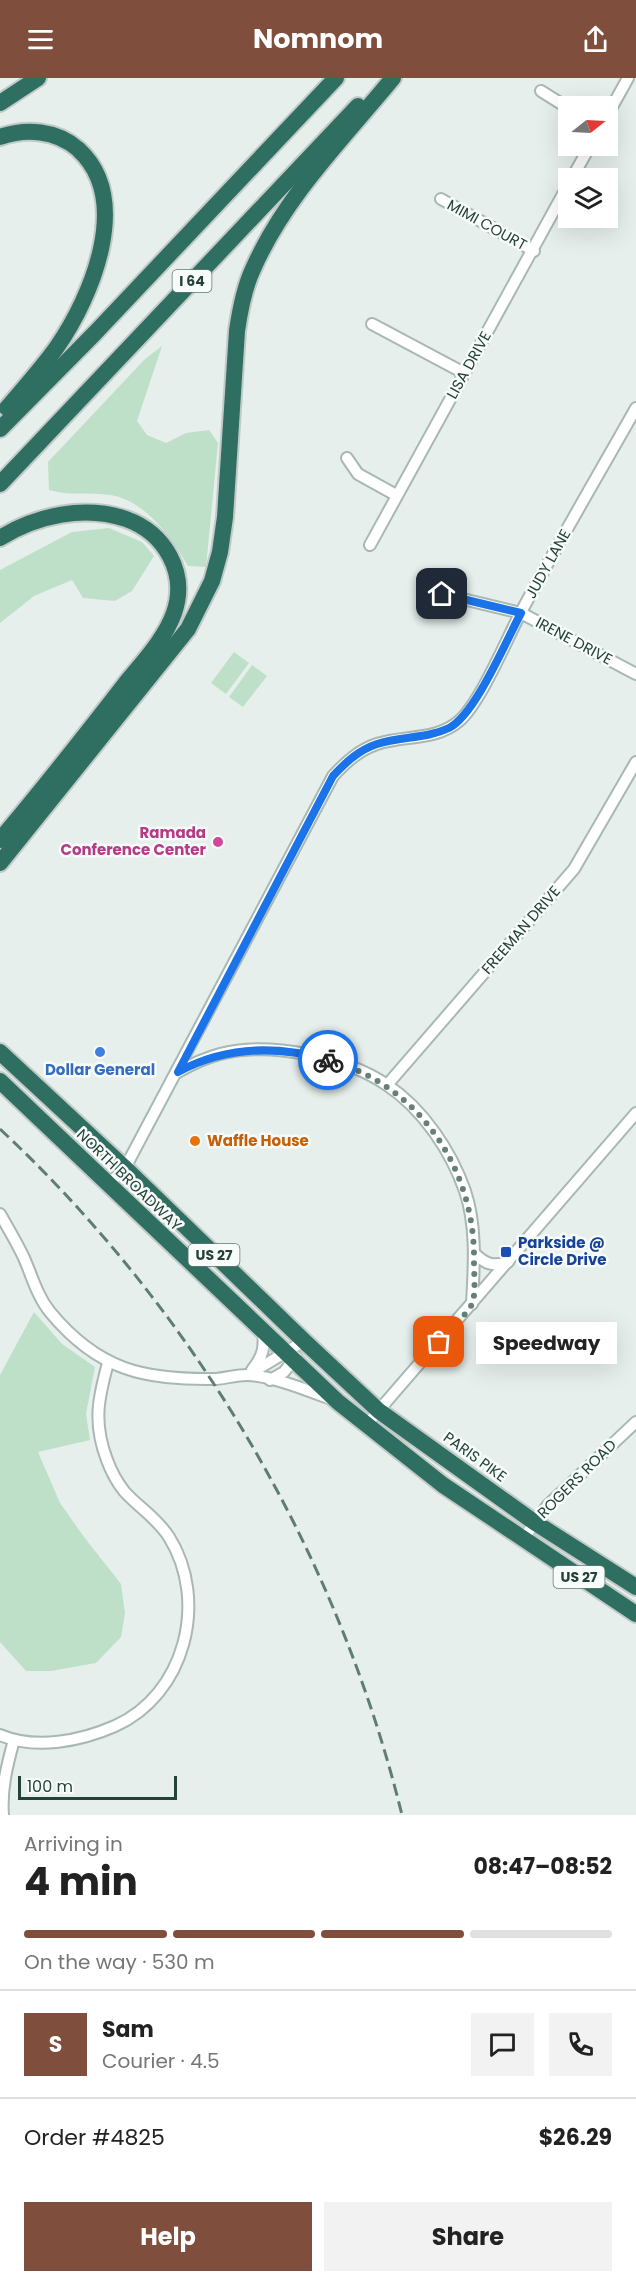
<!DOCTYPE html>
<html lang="en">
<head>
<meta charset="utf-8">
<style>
	:root { --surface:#fff; --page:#f2f2f2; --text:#222; --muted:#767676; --line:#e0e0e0; --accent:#804e3d }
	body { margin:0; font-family:Poppins,sans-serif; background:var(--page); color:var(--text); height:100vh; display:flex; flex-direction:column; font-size:22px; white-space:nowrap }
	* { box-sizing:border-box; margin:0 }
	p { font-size:20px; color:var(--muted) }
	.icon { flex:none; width:33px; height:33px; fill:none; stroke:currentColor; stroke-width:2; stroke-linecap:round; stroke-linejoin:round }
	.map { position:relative; height:1737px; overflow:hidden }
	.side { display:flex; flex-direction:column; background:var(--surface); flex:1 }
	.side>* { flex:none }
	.needle { width:39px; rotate:72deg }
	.controls { position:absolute; left:558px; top:18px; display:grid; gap:12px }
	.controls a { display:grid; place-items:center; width:60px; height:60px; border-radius:0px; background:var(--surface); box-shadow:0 6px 24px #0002; font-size:30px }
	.scale { position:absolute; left:18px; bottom:15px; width:159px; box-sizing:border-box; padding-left:6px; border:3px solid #24423a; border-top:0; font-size:16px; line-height:21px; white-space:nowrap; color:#24423a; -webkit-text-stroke:4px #f7fbf9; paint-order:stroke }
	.pin { position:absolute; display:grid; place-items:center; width:51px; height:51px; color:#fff; margin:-26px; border-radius:12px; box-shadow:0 3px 9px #0006 }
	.courier { position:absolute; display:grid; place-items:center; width:60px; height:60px; margin:-30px; border:4px solid #1a73e8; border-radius:50%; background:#fff; color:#222; box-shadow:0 2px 8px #0007 }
	.bubble { position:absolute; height:42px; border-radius:0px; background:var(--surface); box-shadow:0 6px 24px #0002; font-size:20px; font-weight:700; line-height:42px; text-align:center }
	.summary em { font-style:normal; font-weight:700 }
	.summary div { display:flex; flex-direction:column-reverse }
	.summary { display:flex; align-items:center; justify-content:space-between; height:102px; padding:0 24px }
	h1 { font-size:39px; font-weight:700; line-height:45px }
	.bar { display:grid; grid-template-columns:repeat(4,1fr); gap:9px 6px; align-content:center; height:72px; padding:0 24px }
	.bar i { height:8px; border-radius:4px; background:var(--line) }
	.bar .selected { background:var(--accent) }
	.bar p { grid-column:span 4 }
	.line { display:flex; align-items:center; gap:15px; padding:0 24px; border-top:2px solid var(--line) }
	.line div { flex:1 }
	.round { display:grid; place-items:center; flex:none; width:63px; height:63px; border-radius:0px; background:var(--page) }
	.cta { display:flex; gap:12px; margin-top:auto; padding:12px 24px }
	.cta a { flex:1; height:69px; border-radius:0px; background:var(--accent); color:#fff; font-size:24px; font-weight:700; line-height:69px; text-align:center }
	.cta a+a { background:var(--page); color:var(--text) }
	header { display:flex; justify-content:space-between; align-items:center; height:78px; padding:0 24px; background:var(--accent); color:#fff; font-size:27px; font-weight:700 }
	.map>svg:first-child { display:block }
	.green { fill:#bfe0c8 }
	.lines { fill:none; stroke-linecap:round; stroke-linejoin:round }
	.minor-casing { stroke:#a8b8b2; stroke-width:14 }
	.highway-casing { stroke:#c2cac8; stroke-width:20 }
	.minor { stroke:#fff; stroke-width:10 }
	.highway { stroke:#2f6f62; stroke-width:16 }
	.rail { stroke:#5f7d75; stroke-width:3; stroke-dasharray:12 6; stroke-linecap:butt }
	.done { stroke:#687f78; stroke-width:6; stroke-dasharray:0 10.8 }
	.route { stroke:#1a73e8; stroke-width:8 }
	.hotel-dot { fill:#d1479c; stroke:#f7fbf9; stroke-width:2 }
	.shop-dot { fill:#3f7fe0; stroke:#f7fbf9; stroke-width:2 }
	.food-dot { fill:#e8710a; stroke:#f7fbf9; stroke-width:2 }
	.transit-dot { fill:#1a4fb4; stroke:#f7fbf9; stroke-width:2 }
	.labels { text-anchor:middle; stroke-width:5; stroke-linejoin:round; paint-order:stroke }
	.shield { fill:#f7fbf9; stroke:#637a73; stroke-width:1.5 }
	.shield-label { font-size:14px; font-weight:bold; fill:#24423a }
	.street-label { font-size:15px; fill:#24423a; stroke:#f7fbf9 }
	.hotel-label { font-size:15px; font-weight:bold; fill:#b23c85; stroke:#f7fbf9; text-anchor:end }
	.shop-label { font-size:15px; font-weight:bold; fill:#366cbe; stroke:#f7fbf9 }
	.food-label { font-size:15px; font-weight:bold; fill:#c56008; stroke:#f7fbf9; text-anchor:start }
	.transit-label { font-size:15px; font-weight:bold; fill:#164399; stroke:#f7fbf9; text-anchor:start }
</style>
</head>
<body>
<header><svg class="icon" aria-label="menu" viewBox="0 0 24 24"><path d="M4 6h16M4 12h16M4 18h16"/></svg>Nomnom<svg class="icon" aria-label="share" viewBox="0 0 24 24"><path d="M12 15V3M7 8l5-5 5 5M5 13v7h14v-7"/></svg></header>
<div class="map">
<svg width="636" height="1737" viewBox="0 0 636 1737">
	<rect width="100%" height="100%" fill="#e6efeb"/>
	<g class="green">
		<path d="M162,268L137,343L147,357L166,365L186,355L209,352L218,365L206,489L188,488C171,459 145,422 110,417C89,414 69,418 49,412L48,384L145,281Z"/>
		<path d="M109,450L142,464L154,478L132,513L115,523L83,520L72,502L34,518L0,545V492L72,454Z"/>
		<path d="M234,574L249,585L226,616L211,605Z"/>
		<path d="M252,587L267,598L243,629L229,619Z"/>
		<path d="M34,1234L62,1266L95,1289L86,1336L90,1362L38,1374L60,1425L84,1459L121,1506L125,1535L121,1559L96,1585L51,1593H26L0,1564V1297Z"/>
	</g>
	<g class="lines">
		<g class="minor-casing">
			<g id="minor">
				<path d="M541,13L568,30"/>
				<path d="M608,36L628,0"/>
				<path d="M572,100L590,68"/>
				<path d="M441,121L534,173"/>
				<path d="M372,246L464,295"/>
				<path d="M347,380L358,396L396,417"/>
				<path d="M370,467L568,107"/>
				<path d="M442,516L521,535L636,596"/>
				<path d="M178,994C192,986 205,980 220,976C269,963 346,979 387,1007C423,1031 451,1073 465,1113C477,1148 474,1189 472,1226"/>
				<path d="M387,1007L574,791L636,684"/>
				<path d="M108,1107L125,1090L333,698C346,684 359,672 377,666C404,657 436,663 459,643C480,625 506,563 520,536C557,467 597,399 636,330"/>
				<path d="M0,1136C8,1150 17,1165 24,1180C32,1198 37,1218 50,1234C98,1292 143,1302 216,1301C226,1300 237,1297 247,1297C270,1297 309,1313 331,1321"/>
				<path d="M474,1175C485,1186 493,1189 508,1184"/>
				<path d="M252,1292C263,1278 265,1270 263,1253"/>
				<path d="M248,1297L304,1263"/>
				<path d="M270,1302L284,1294L296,1279"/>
				<path d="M367,1346L636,1035"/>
				<path d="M523,1461L548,1427L636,1344"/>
				<path d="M0,1657C36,1672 81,1663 115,1648C185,1617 209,1523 169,1459C157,1440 138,1429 124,1413C117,1404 111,1393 107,1382C93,1345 98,1321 108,1285"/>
				<path d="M3,1737C1,1711 7,1687 14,1662"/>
			</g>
		</g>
		<g class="highway-casing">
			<g id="highway">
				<path d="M0,25L38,0"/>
				<path d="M0,59C26,50 56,52 78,71C133,121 92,218 57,269C42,290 24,310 7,330"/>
				<path d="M0,351L95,255L336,0"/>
				<path d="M0,406L358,28"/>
				<path d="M0,460C37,437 85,427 126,441C165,455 188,495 174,535C165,561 142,585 125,606C84,659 43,711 0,762"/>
				<path d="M0,785L188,551L212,503L220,474L225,439L237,253C240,232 244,210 253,191C285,118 343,61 393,0"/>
				<path d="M0,974L125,1090L304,1263L379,1333L534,1444L636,1509"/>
				<path d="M0,1003L338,1324L443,1407L636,1536"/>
			</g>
		</g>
		<use href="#minor" class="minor"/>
		<use href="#highway" class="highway"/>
		<path class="rail" d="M0,1051C196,1234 338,1477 402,1737"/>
	</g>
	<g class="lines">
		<path class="done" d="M328,982C420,1007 476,1092 474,1185C474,1195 476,1217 472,1226C469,1234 446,1256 439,1264"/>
		<path class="route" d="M328,982C276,967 226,968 178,994L333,698C346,684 359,672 377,666C400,658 426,661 449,650C475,637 506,563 521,535L442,516"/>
	</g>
	<circle class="hotel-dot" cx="218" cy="764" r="6"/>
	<circle class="shop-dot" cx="100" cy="974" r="6"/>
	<circle class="food-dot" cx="195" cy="1063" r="6"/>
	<rect class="transit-dot" x="500" y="1168" width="12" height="12" rx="3"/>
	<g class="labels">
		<g class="shield">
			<rect x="172.5" y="192" width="39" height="22" rx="4.5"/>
			<rect x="188.5" y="1166" width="51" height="22" rx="4.5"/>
			<rect x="553.5" y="1488" width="51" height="22" rx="4.5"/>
		</g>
		<g class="shield-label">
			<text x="192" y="208">I 64</text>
			<text x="214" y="1182">US 27</text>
			<text x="579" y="1504">US 27</text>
		</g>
		<g class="street-label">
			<text transform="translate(487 147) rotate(29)" y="5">MIMI COURT</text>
			<text transform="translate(469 287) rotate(-61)" y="5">LISA DRIVE</text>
			<text transform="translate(548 486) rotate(-61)" y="5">JUDY LANE</text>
			<text transform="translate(574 563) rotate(28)" y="5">IRENE DRIVE</text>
			<text transform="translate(521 852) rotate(-49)" y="5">FREEMAN DRIVE</text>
			<text transform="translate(129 1102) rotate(44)" y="5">NORTH BROADWAY</text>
			<text transform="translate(475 1379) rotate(36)" y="5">PARIS PIKE</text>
			<text transform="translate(577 1401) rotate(-45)" y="5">ROGERS ROAD</text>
		</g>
		<g class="hotel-label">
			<text x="206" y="760">Ramada<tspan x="206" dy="17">Conference Center</tspan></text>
		</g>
		<g class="shop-label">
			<text x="100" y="997">Dollar General</text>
		</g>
		<g class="food-label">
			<text x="207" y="1068">Waffle House</text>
		</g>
		<g class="transit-label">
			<text x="518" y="1170">Parkside @<tspan x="518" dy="17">Circle Drive</tspan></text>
		</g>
	</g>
</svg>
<div class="controls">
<a><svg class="needle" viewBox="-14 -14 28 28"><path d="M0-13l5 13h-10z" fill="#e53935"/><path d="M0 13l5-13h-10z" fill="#767676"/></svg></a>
<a><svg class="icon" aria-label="layers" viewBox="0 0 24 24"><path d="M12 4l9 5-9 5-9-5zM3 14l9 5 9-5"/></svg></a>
</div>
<div class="scale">100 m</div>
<div class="pin" style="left:439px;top:1264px;background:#ea580c"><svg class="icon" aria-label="bag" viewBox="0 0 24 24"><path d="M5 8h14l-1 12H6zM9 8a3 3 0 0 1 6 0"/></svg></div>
<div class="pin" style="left:442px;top:516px;background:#1f2937"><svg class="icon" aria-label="home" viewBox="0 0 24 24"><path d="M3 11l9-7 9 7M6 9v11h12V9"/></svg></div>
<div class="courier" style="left:328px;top:982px"><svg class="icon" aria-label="bike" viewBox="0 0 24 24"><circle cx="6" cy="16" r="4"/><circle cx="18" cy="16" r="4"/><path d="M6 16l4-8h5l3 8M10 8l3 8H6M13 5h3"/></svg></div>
<div class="bubble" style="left:476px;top:1244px;width:141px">Speedway</div>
</div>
<section class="side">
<div class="summary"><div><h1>4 min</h1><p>Arriving in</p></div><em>08:47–08:52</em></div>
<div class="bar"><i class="selected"></i><i class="selected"></i><i class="selected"></i><i></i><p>On the way · 530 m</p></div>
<div class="line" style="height:108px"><b class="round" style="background:var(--accent);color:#fff">S</b><div><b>Sam</b><p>Courier · 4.5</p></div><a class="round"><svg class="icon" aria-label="chat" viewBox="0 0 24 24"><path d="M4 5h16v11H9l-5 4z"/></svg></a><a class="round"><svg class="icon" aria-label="phone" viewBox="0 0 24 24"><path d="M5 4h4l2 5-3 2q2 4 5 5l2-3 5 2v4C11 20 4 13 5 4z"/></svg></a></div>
<div class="line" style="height:78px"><div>Order #4825</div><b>$26.29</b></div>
<div class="cta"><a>Help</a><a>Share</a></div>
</section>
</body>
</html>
